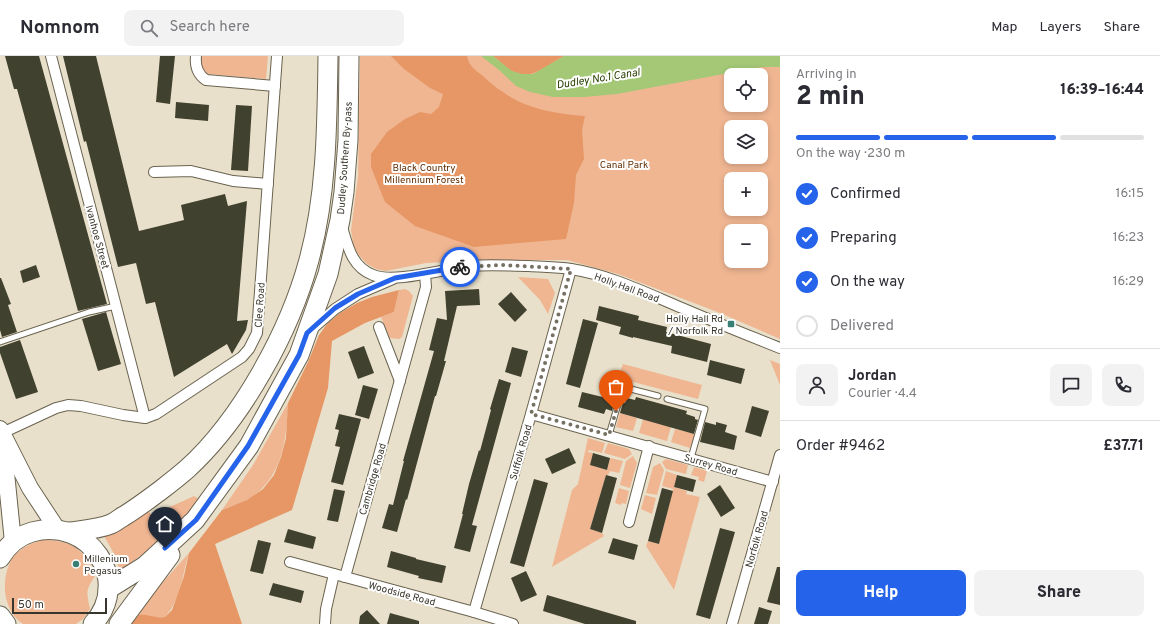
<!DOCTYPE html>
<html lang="en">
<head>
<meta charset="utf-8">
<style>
	:root { --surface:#fff; --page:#f2f2f3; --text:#2b2b33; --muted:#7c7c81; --line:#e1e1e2; --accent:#2563eb }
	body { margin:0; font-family:Overpass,sans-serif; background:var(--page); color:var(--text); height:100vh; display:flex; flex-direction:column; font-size:15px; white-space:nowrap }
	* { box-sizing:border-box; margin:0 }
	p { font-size:13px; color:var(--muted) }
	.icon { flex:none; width:22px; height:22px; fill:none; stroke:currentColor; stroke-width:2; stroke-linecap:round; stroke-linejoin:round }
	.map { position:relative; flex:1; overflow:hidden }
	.details { display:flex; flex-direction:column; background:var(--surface); width:380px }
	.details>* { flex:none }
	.fabs { position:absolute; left:724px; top:12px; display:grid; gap:8px }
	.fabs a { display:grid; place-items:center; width:44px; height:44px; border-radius:8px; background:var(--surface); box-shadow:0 2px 6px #0003; font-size:20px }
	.scale { position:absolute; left:12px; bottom:10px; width:95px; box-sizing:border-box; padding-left:4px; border:2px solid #38352c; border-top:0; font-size:11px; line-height:14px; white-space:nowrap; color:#38352c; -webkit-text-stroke:3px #fff; paint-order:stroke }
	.pin { position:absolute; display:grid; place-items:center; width:34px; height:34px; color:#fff; margin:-41px -17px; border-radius:50% 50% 50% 0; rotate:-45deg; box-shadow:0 0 4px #0007 }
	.pin .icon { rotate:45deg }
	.courier { position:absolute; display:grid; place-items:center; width:40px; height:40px; margin:-20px; border:3px solid #2563eb; border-radius:50%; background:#fff; color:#222; box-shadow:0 1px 5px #0007 }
	.overview em { font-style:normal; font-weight:800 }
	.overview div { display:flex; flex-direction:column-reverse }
	.overview { display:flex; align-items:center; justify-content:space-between; height:68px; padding:0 16px }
	h1 { font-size:26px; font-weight:800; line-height:30px }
	.bar { display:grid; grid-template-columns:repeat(4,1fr); gap:6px 4px; align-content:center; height:48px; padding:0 16px }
	.bar i { height:5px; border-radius:3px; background:var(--line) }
	.bar .active { background:var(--accent) }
	.bar p { grid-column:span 4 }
	.line { display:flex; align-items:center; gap:10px; padding:0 16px; border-top:1px solid var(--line) }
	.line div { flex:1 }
	.round { display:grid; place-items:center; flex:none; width:42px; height:42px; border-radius:8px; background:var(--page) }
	ol { padding:0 16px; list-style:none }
	li { display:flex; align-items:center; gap:12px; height:44px }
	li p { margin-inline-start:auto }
	li .icon { padding:4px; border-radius:50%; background:var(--accent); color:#fff; stroke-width:4 }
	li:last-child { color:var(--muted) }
	li i { width:22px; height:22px; border:2px solid var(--line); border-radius:50% }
	.button { display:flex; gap:8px; margin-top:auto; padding:8px 16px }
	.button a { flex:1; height:46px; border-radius:8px; background:var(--accent); color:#fff; font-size:16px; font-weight:800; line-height:46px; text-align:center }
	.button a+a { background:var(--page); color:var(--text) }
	header { display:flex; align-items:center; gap:24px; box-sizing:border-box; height:56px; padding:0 20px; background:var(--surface); border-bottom:1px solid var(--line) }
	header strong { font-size:19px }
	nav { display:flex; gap:22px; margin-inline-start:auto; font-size:14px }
	.search { width:280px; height:36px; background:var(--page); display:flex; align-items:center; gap:10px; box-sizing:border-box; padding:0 14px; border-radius:8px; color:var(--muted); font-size:15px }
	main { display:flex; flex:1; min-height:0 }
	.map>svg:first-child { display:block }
	.green { fill:#f0b692; fill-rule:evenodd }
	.forest { fill:#e69765 }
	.water { fill:#a4c876 }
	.building { fill:#41412f }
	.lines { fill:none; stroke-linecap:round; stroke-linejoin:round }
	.lane-casing { stroke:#6a6350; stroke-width:7 }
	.street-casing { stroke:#6a6350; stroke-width:12 }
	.primary-casing { stroke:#6a6350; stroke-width:18 }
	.highway-casing { stroke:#6a6350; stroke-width:21 }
	.lane { stroke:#fff; stroke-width:5 }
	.street { stroke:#fff; stroke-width:10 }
	.primary { stroke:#fff; stroke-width:16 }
	.highway { stroke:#fff; stroke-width:19 }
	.done { stroke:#767163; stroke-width:4; stroke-dasharray:0 7.2 }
	.route { stroke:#2563eb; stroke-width:5 }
	.poi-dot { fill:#397f76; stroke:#fff; stroke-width:1.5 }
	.labels { text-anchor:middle; stroke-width:4; stroke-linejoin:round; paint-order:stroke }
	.street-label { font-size:10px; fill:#38352c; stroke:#fff }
	.park-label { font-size:10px; fill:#602e05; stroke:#fff }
	.poi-label { font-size:10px; fill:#38352c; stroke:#fff; text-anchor:end }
	.water-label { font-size:11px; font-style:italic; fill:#293f01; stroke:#fff }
</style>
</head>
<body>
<header>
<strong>Nomnom</strong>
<div class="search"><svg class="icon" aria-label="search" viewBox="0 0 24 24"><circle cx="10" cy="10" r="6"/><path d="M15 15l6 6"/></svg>Search here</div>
<nav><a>Map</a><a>Layers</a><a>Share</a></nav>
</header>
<main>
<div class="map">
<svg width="780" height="568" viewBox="0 0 780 568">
	<rect width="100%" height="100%" fill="#e8e0ca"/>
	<g class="green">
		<path d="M201,0H268L266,23L208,18L201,11Z"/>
		<path d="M360,0H780V283L720,257L618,218L567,204H488L426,207L386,215L376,213L367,208L357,197L353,187L351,174L358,120ZM731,19H761V49H731ZM731,71H761V101H731ZM731,123H761V153H731ZM731,175H761V205H731Z"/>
		<path d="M518,221L548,223L555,237L548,258L540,244Z"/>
		<path d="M405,233L409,235L413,240L402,281L399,283L390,282L381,261L394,256L399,234Z"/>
		<path d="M770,304L780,308V329Z"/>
		<path d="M623,308L702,329L698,343L618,322Z"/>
		<path d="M288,347C287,384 282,424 247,444C239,448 230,450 222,454L253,409Z"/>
		<path d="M620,357L637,362L633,375L616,371Z"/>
		<path d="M643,363L671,371L667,385L639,377Z"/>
		<path d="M675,373L695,378L690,392L671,386Z"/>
		<path d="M588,382L605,387L602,397L589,394L588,396L593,397L590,409L607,414L610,402L623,405L619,417L610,415L608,419H606L590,473L602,477L604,480L552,511L572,434L578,428Z"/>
		<path d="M608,387L629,393L632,398L625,403L604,397Z"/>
		<path d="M633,400L637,407L630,432L620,429L626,405Z"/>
		<path d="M666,403L688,409L686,418L666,413L662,406Z"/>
		<path d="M660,407L664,414L657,439L646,437L653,411Z"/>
		<path d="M694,411L707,415L704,426L698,424L699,421L691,419Z"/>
		<path d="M666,415L677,419L674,431L687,435L686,438L700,441L674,534L646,490L648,485L659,488L673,433L662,430Z"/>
		<path d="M619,432L629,435L626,448L622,447L621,449L615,447Z"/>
		<path d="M645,439L656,442L652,458L641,453Z"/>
		<path d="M194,440L199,443L181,466L164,484L120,514L113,496L104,480L106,479L148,455L152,459Z"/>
		<path d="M42,484C70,483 86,494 95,520C85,535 87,536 90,553L83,563L76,568H23C2,554 0,521 13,501C21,492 31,487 42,484Z"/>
		<path d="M189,497C182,519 181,543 165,561C155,562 145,560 135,561L153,537Z"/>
	</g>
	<g class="forest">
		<path d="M391,0H467C469,11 476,14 484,21C490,26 496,32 503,36C526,53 557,58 585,60L582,74L584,103L576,119L574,147L566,183L474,191L415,170L385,146L371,111V98L387,76L405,63L420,56L431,58L439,51L443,38L430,32L404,13Z"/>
		<path d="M493,0H564C548,8 530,27 510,14C504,10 499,4 493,0Z"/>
		<path d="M399,234L394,256L365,267L332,285L328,332L292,454L215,488L242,568H129C141,551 148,563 165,561L172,554L176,543L184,520L189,497L222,454L247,444L263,433L274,419L281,401L286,382L288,347L308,306L319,279L327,268L340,257L357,247L372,241Z"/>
	</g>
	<path class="water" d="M481,0H493L512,15L522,18H533L564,0H780V11H761L617,38L584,41H553L530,36L516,30L499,14Z"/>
	<g class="building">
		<path d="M5,0H39L107,248L78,255L17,33H14Z"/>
		<path d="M63,0H96L139,175L184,164L181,149L225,138L228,150L247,145L237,265L248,264L246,274L232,298L227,288L174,321L155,246L146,248L136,207L118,211L86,85L84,86Z"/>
		<path d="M160,0H175L170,48L156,46Z"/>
		<path d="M176,46L209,49L208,65L175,62Z"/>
		<path d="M236,49L252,50L248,115L231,114Z"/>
		<path d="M36,209L40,221L23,227L20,215Z"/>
		<path d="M0,222H1L11,248L8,249L17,276L2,281L0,274Z"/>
		<path d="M479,233L480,249L457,250L444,305H446L436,340H435L407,444L406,443L397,476L382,472L389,448L393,449L404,405H403L434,295L429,294L437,262L447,264L445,235Z"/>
		<path d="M511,236L527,254L515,266L498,248Z"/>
		<path d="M599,250L639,260L638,264L667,271L666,276L711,288L707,306L671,297L672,290L633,281V282L619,278L621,271L596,264Z"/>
		<path d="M106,256L121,308L98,315L82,263Z"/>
		<path d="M583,263L598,267L580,332L566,328Z"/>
		<path d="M20,284L38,336L16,343L0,297V291Z"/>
		<path d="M364,290L374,317L358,323L348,296Z"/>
		<path d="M512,291L528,295L521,321L505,316Z"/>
		<path d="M710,304L745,313L741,328L707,319Z"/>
		<path d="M499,323L511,327L472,469L477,470L470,496L454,492L463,458H462L469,428L479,394L480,395L491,354L490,353Z"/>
		<path d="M363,329L378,333L369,363L355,359Z"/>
		<path d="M582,336L615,344L612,355L606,353L604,358L578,351Z"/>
		<path d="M636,341L687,355L686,358L695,361V363L698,364L694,378L620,357L623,346L625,347L627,342L635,344Z"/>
		<path d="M752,350L769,355L761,381L745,376Z"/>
		<path d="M339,358L361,363L343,429L331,426L340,391L335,390L339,374L335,373Z"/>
		<path d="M705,366L716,369V366L727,369L725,376L737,380L734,394L700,386Z"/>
		<path d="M569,392L576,407L552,418L545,403Z"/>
		<path d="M593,397L610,402L607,414L590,409Z"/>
		<path d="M606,419L617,422L602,477L590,473Z"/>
		<path d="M677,419L696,424L693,436L674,431Z"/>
		<path d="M534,423L548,427L524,511L510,507Z"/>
		<path d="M720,429L735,452L721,461L707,438Z"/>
		<path d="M662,432L673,435L659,488L648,485Z"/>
		<path d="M334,433L345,435L338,466L327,464Z"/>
		<path d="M720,472L735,476L710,563L696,559Z"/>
		<path d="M288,473L316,481L313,493L284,486Z"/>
		<path d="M613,482L638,489L634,504L608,497Z"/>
		<path d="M258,484L271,487L263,518L250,515Z"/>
		<path d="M391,495L416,502V503L446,510L442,527L418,522L419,520L387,511Z"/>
		<path d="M777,511H780V549L767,546Z"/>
		<path d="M526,515L537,539L521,546L511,522Z"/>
		<path d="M273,527L304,535L301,547L269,539Z"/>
		<path d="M547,539L636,565V568H585L543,555Z"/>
		<path d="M759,551L772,555L768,568H754Z"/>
		<path d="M367,554L380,568H359L360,560Z"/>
		<path d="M390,557L419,565V568H387Z"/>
	</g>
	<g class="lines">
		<g class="lane-casing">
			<g id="lane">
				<path d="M0,286L89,256L116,250"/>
				<path d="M667,343L705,353L691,402"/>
				<path d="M609,379L623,331L658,340"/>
			</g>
		</g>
		<g class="street-casing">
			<g id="street">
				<path d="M51,0L145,362"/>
				<path d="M196,0C195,10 197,18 206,24L275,30"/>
				<path d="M154,116L191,115L233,125L268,128"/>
				<path d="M342,171C348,191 352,211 373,219C395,228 446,212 471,210C491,208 510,210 529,210C543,211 557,211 571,213C610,219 646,237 682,252C715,266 747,279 780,292"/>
				<path d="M379,271L400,325"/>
				<path d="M312,273L335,253L358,238L393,223"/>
				<path d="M531,358L773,426"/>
				<path d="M2,377L56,352L68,349L81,350L123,359L145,362L156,358L242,301L249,293L257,277L277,0"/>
				<path d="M629,466L649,390"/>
				<path d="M290,506L474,556L513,568"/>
				<path d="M345,521L426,231L425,218"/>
				<path d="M474,556L531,358L571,213"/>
				<path d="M325,568L326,553L334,518"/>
				<path d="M732,568L780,399"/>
			</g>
		</g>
		<g class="primary-casing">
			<g id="primary">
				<path d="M0,373L30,432L57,473"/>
				<path d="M3,387L13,486"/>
			</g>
		</g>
		<g class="highway-casing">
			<g id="highway">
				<path d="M70,476C84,474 99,473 111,468C116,466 120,462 124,460C137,452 149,443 161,434C170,427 179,420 187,413C242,363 290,275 309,204C327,138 327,68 328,0"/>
				<path d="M0,502C7,490 18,480 32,476C88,460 133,524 93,568"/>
				<path d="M108,533L145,510L195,464L249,390L299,299L328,218L340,164L344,136L348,84L349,0"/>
				<path d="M0,560L6,568"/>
				<path d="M119,568L170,499"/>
			</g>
		</g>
		<use href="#lane" class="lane"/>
		<use href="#street" class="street"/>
		<use href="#primary" class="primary"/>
		<use href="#highway" class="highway"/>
	</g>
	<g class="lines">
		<path class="done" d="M460,211L503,209L571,213L531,358L609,379L616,355"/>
		<path class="route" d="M165,492L196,464L248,390L299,299L307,277L335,252L358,238L395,222L460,211"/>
	</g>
	<g class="poi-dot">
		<rect x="727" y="264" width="8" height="8" rx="2"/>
		<circle cx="76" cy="508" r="4"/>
	</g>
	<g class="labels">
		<g class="street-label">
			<text transform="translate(344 102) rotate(-86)" y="4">Dudley Southern By-pass</text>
			<text transform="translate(98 181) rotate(75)" y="4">Ivanhoe Street</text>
			<text transform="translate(627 231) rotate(20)" y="4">Holly Hall Road</text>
			<text transform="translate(259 249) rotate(-86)" y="4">Clee Road</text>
			<text transform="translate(520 396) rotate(-74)" y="4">Suffolk Road</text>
			<text transform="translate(711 408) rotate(16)" y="4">Surrey Road</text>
			<text transform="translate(372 423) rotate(-74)" y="4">Cambridge Road</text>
			<text transform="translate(756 483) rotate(-74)" y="4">Norfolk Road</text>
			<text transform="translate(402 537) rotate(15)" y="4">Woodside Road</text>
		</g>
		<g class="park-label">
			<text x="624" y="112">Canal Park</text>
			<text x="424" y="115">Black Country<tspan x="424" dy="12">Millennium Forest</tspan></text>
		</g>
		<g class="poi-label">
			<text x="723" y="266">Holly Hall Rd<tspan x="723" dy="12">/ Norfolk Rd</tspan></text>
			<text x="84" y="506" text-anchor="start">Millenium<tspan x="84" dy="12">Pegasus</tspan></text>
		</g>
		<g class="water-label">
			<text transform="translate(598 22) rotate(-9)" y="4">Dudley No.1 Canal</text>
		</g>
	</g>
</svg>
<div class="fabs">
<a><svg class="icon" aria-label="locate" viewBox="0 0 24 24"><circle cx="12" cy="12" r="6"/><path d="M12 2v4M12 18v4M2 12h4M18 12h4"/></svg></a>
<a><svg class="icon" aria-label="layers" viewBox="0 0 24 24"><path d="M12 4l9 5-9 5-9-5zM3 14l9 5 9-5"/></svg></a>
<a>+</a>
<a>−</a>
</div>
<div class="scale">50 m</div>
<div class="pin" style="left:616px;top:355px;background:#ea580c"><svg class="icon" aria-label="bag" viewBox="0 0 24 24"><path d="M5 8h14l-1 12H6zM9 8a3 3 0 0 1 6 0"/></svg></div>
<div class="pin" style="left:165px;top:492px;background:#1f2937"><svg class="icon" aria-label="home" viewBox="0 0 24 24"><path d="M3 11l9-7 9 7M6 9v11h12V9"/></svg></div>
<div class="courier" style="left:460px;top:211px"><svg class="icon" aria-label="bike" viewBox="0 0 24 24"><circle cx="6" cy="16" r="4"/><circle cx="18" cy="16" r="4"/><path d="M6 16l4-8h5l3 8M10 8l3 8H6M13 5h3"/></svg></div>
</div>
<section class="details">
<div class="overview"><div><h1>2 min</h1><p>Arriving in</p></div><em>16:39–16:44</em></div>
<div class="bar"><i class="active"></i><i class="active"></i><i class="active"></i><i></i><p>On the way · 230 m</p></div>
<ol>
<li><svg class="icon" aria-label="check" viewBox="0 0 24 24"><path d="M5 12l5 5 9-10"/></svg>Confirmed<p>16:15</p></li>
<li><svg class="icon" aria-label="check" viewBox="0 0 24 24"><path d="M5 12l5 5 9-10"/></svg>Preparing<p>16:23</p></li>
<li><svg class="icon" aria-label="check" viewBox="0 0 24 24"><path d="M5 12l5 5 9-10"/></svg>On the way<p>16:29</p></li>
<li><i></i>Delivered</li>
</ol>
<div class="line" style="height:72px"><a class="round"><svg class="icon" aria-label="person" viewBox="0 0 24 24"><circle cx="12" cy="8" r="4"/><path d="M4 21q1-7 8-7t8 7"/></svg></a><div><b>Jordan</b><p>Courier · 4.4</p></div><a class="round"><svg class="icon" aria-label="chat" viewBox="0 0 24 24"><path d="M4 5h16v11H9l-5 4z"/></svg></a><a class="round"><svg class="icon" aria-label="phone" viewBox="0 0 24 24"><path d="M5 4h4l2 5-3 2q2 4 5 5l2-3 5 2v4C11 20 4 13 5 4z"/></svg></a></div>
<div class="line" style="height:52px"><div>Order #9462</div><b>£37.71</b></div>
<div class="button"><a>Help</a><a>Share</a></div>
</section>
</main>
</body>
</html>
